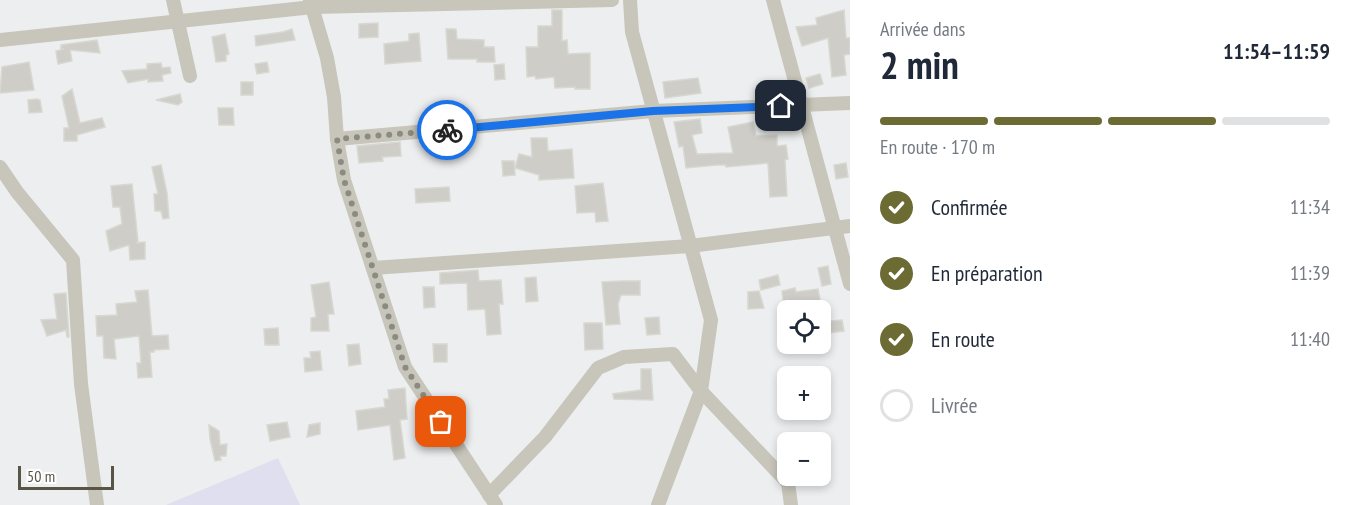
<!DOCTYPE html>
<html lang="fr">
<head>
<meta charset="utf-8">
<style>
	:root { --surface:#fff; --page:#f2f2f3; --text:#1f2937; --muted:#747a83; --line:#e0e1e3; --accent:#6b6b33 }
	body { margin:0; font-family:"PT Sans Narrow",sans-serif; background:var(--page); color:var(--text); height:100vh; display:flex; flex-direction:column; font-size:22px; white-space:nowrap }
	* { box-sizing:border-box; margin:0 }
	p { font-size:20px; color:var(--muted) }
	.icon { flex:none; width:33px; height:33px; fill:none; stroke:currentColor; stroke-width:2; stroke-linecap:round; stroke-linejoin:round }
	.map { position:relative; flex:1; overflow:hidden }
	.details { display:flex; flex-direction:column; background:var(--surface); width:510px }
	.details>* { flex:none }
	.fabs { position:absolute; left:777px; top:300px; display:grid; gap:12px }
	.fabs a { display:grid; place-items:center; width:54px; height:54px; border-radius:9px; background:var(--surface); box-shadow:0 3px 9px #0003; font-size:30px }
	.scale { position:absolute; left:18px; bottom:15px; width:96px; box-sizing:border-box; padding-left:6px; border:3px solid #585547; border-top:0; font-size:16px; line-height:21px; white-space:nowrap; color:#585547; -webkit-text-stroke:4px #fff; paint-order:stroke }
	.pin { position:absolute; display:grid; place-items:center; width:51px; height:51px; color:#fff; margin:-26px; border-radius:12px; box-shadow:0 3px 9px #0006 }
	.courier { position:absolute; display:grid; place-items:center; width:60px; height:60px; margin:-30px; border:4px solid #1a73e8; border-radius:50%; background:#fff; color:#222; box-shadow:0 2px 8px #0007 }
	.summary em { font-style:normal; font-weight:700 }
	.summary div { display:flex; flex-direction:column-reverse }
	.summary { display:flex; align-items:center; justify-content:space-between; height:102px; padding:0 30px }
	h1 { font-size:39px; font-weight:700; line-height:45px }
	.bar { display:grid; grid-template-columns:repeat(4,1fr); gap:9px 6px; align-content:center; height:72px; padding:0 30px }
	.bar i { height:8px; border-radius:4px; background:var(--line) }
	.bar .selected { background:var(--accent) }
	.bar p { grid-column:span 4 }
	ol { padding:0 30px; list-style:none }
	li { display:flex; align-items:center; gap:18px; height:66px }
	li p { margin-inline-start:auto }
	li .icon { padding:6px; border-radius:50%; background:var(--accent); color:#fff; stroke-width:4 }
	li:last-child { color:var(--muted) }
	li i { width:33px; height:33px; border:3px solid var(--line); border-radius:50% }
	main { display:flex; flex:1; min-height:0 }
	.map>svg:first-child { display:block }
	.sand { fill:#dfdfef }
	.building { fill:#cecdc7; stroke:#d7d8d1; stroke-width:1.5 }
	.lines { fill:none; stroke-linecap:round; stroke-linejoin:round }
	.street { stroke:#c8c5ba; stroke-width:14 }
	.done { stroke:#8c8b82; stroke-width:6; stroke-dasharray:0 10.8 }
	.route { stroke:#1a73e8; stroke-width:8 }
</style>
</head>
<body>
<main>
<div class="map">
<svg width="850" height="505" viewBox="0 0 850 505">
	<rect width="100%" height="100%" fill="#edeeef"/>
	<path class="sand" d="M278,458L300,505H166Z"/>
	<g class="building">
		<path d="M552,10H562V41L567,40L568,54L590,53V89H575V87L555,88L554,77L536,79L535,76L527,77L526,47H538V26H552Z"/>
		<path d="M844,10L846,38H850V54L844,55L846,75L832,77L828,38L802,46L796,27L817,25L816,18Z"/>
		<path d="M378,23V37L359,38V24Z"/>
		<path d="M292,29L295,40L256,46L255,36L283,32Z"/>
		<path d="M446,29H456L457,39L484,40V47H494L495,62H477V59H448Z"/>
		<path d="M419,33L421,61L385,64L384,44L409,41V34Z"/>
		<path d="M225,34L229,54L226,55V61L216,62L212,37Z"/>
		<path d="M97,40L100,53L70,50L72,61L58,64L56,51L64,49H61V45Z"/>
		<path d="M29,62L34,90L0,93L2,67Z"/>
		<path d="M267,62L269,72L257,74L255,64Z"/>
		<path d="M161,63L162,68L170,67L171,73L162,75L163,81L148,82V79L128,83L122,71L147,69V64Z"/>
		<path d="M504,64L505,79L495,80L494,65Z"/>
		<path d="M820,74L823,84L809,88L806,78Z"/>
		<path d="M698,78L701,93L665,98L663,82Z"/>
		<rect x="241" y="82" width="12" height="13"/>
		<path d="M72,89L80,123L102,118L105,127L77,135V141H64V128H69L62,96Z"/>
		<path d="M180,94L182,102L178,105L156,100Z"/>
		<path d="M37,99L40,100L42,112L29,113L28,100Z"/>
		<path d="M218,108H233L234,125H219Z"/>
		<path d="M700,119L702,133L692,135L697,154L733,153L728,127L753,122L756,136L777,135V146L786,145L788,159L785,160L787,196L770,197L768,163L726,167V165H717L686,168L683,146L679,147L674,122Z"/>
		<path d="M531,138H547L548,151L572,149L574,178L539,180V175L515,168L519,154L532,157Z"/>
		<path d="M400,142L401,156L382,157L383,161L359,163L357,146Z"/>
		<path d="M502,161H514L515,175L503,176Z"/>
		<path d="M846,163L848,177L836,179L834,165Z"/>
		<path d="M161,165L167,193L169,218L163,219L161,211H155L154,194H158L152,167Z"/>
		<path d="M603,183L608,221L596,222L595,212L577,213L575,186Z"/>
		<path d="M132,184L138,242L136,243L145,242V259L130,260L129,245L110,251L106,231L122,224L120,207H113L111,186Z"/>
		<path d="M449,187L450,201L416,203L415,189Z"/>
		<path d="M828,266L831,284L822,286L818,268Z"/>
		<path d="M478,270L479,281L501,280L503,304H499L501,334L487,335L485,309L468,310L467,283L440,284V273Z"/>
		<path d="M778,275L780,285L761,290L759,280Z"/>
		<path d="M536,277L538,301L526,302L525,278Z"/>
		<path d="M622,281H640V295H621L618,304L620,324L606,325L602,282Z"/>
		<path d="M329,282L334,314H328L329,331H311V318L316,317L311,285Z"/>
		<path d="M423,287H434L435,307L424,308Z"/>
		<path d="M795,288L796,292L818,289L821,305L784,307L782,291Z"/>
		<path d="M148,290L152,336L168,335L169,349L154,350V352H150L152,377L138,378L137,363H141L139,336L114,339L116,359L104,358L103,336H97L96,316L117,315L116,304L137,302L135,291Z"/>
		<path d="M759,291L764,308L748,309V292Z"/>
		<path d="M66,293L69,337H67L66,330L47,336L41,320L57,319L54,294Z"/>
		<path d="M659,317L660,334L647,335L645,318Z"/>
		<path d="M842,320L844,331L820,334V322Z"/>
		<path d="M584,323H602L603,349L585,350Z"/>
		<path d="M278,328L279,345H265L264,329Z"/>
		<path d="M359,344L361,364L349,366L347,345Z"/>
		<path d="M433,344H447V362H434Z"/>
		<path d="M320,351L322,370L305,372L304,358H311L310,352Z"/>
		<path d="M641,369H651L653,400L614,399L613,394L641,390Z"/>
		<path d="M405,388L407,419L400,420L405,458L394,460L390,425L358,430L356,411L385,407L384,399H389L388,390Z"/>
		<path d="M287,422L290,437L270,441L267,425Z"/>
		<path d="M320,423V434L307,437L309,425Z"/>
		<path d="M209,425L219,431L220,445L227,444L226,456H220L221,460L215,461L210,439Z"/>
	</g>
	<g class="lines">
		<g class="street">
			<path d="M173,0L190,76"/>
			<path d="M310,0L327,58L334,97L337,139L344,180L405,367L496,505"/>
			<path d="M773,0L850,284"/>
			<path d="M0,40L313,7L612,0"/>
			<path d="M337,139L653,111L850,103"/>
			<path d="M0,167L17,192L73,260L81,384L97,505"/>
			<path d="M373,268L690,246L850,226"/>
			<path d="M489,495L545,437L598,368L624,357L673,354L701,391L711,320L632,32L630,0"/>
			<path d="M658,505L701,391L788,483L791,505"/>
		</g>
	</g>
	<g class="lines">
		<path class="done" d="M441,422L405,367L344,180L337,139L447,130"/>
		<path class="route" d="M447,130L653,111L781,106"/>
	</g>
</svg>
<div class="fabs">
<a><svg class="icon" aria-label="locate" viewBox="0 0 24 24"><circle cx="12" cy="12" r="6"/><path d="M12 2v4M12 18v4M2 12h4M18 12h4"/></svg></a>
<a>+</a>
<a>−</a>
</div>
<div class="scale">50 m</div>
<div class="pin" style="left:441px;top:422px;background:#ea580c"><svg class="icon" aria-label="bag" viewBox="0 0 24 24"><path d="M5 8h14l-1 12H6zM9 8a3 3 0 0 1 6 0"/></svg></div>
<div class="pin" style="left:781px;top:106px;background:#1f2937"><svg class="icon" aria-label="home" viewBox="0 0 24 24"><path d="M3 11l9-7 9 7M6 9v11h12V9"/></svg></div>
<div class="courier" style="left:447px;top:130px"><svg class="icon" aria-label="bike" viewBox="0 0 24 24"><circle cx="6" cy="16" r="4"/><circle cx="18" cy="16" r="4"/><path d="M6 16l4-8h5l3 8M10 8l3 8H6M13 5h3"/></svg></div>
</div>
<section class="details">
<div class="summary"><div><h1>2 min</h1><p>Arrivée dans</p></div><em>11:54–11:59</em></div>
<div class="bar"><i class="selected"></i><i class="selected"></i><i class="selected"></i><i></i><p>En route · 170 m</p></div>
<ol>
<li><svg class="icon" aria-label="check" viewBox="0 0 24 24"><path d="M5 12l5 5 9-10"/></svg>Confirmée<p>11:34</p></li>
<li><svg class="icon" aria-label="check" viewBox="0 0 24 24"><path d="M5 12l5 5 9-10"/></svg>En préparation<p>11:39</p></li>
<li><svg class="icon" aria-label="check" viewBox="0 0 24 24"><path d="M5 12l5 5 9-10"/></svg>En route<p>11:40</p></li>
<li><i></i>Livrée</li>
</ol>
</section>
</main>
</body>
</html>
